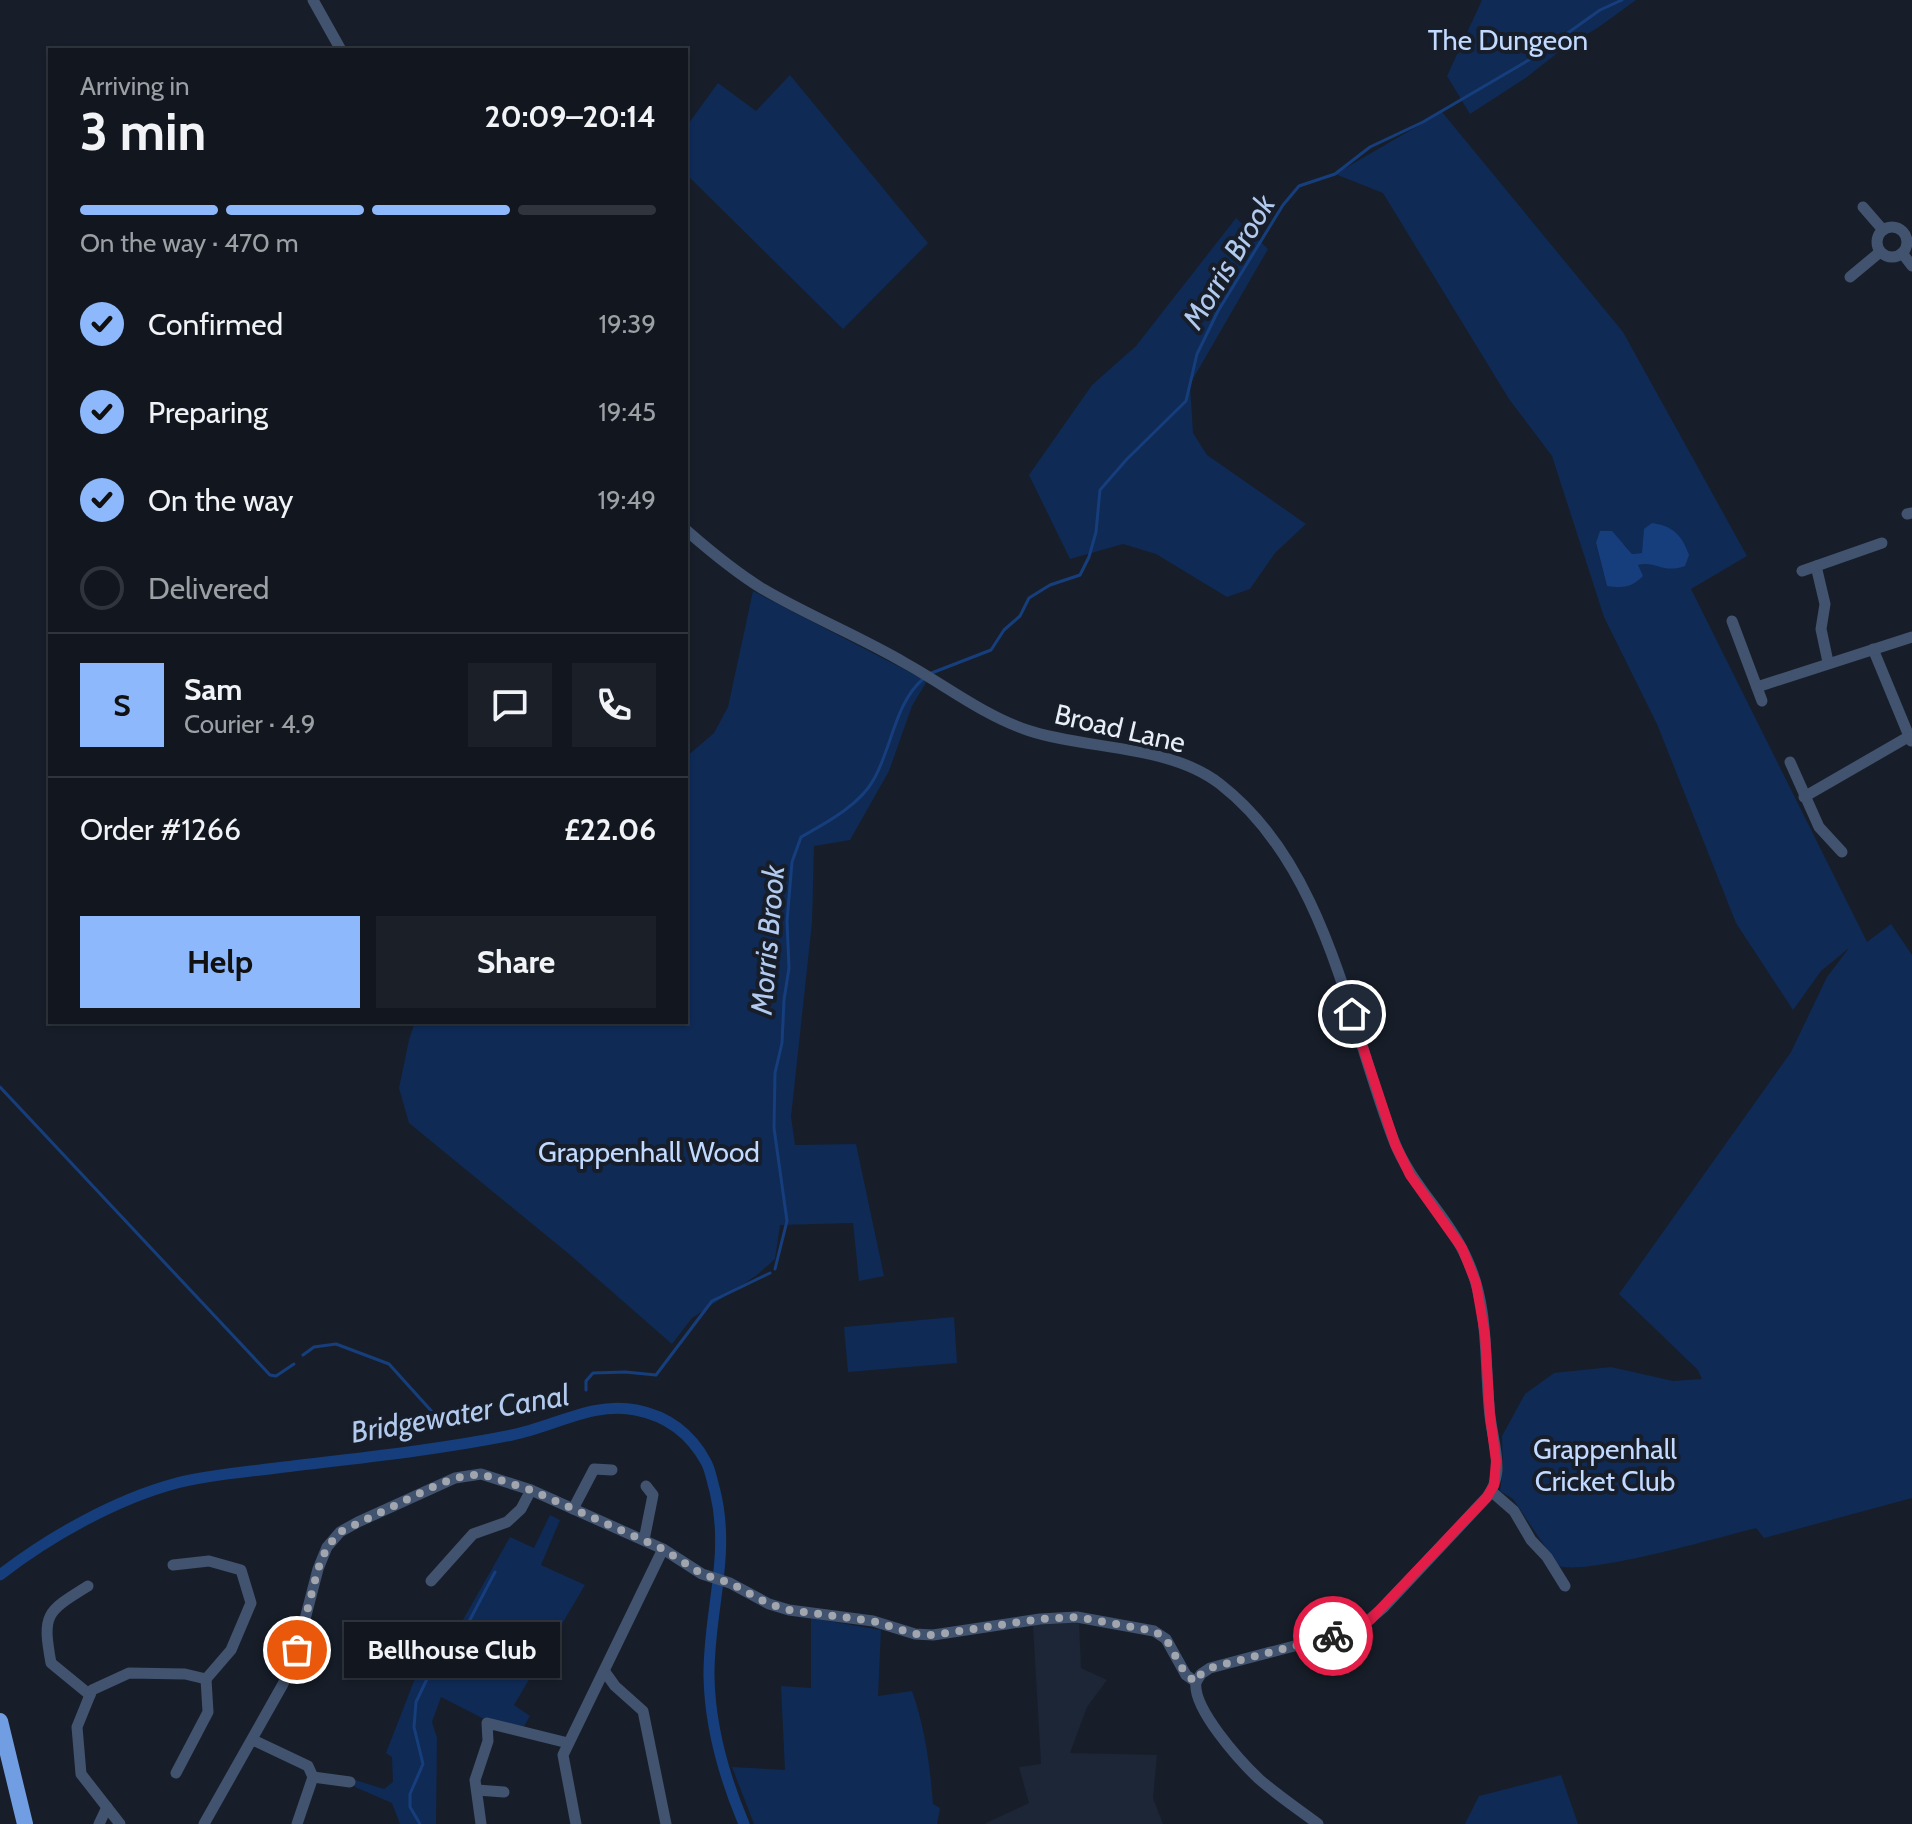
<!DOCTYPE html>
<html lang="en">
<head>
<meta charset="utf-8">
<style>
	:root { --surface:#11161f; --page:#1a1f28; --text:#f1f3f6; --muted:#9c9fa4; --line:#30353d; --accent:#8db9fc }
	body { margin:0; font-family:Cabin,sans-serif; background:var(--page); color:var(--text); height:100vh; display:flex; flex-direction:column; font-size:30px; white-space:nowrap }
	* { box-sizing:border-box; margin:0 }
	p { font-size:26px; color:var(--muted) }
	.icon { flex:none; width:44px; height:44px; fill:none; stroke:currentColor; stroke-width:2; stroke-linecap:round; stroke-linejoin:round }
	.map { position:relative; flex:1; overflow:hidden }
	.details { position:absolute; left:48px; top:48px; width:640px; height:976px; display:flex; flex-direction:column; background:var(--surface); border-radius:0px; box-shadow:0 2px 6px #0004,0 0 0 2px var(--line) }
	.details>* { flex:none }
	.pin { position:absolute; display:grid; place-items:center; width:68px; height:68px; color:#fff; margin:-34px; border:4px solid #fff; border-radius:50%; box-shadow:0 2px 8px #0007 }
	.courier { position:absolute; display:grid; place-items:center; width:80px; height:80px; margin:-40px; border:6px solid #e11d48; border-radius:50%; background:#fff; color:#222; box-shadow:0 2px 10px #0007 }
	.bubble { position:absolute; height:56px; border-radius:0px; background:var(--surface); box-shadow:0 2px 6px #0004,0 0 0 2px var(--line); font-size:26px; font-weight:800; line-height:56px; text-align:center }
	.headline em { font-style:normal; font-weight:800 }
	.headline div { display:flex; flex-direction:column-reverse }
	.headline { display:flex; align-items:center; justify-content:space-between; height:136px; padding:0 32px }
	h1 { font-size:52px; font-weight:800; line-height:60px }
	.bar { display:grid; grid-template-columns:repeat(4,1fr); gap:12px 8px; align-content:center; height:96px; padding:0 32px }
	.bar i { height:10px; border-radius:6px; background:var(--line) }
	.bar .current { background:var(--accent) }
	.bar p { grid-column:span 4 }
	.line { display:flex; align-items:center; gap:20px; padding:0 32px; border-top:2px solid var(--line) }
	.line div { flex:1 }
	.round { display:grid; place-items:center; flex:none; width:84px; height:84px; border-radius:0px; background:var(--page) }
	ol { padding:0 32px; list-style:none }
	li { display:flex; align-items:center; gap:24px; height:88px }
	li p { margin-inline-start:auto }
	li .icon { padding:8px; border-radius:50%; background:var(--accent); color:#111; stroke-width:4 }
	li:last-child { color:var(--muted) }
	li i { width:44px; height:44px; border:4px solid var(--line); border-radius:50% }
	.action { display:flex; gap:16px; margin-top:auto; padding:16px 32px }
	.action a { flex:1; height:92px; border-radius:0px; background:var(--accent); color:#111; font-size:32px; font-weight:800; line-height:92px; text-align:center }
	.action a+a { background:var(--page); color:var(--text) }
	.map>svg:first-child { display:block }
	.built { fill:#1c2636 }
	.green { fill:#0f2a55; fill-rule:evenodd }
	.water { fill:#163e7c }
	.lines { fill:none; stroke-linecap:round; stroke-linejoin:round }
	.stream { stroke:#163e7c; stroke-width:3 }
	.canal { stroke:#163e7c; stroke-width:11 }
	.minor { stroke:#41536f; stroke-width:11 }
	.highway { stroke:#719de2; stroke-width:16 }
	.done { stroke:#a0a5ae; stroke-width:8; stroke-dasharray:0 14.4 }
	.route { stroke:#e11d48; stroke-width:10 }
	.labels { text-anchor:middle; stroke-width:8; stroke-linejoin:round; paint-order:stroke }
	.park-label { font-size:28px; fill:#c2daff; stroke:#171e29 }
	.street-label { font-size:28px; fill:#e9eef6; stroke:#171e29 }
	.water-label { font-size:30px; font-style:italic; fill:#b2caee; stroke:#171e29 }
</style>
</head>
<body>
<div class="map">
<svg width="1912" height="1824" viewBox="0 0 1912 1824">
	<rect width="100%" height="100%" fill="#171e29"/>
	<path class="built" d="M1079,1622L1081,1668L1107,1680L1087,1707L1070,1753L1157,1755L1153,1798L1163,1824H984L1029,1803L1019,1767L1041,1764L1033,1625Z"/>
	<g class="green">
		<path d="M1482,0H1636L1599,27L1565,47L1527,77L1470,114L1447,76Z"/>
		<path d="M790,75L928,243L843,329L686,174V127L718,83L756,111Z"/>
		<path d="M1442,112L1623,332L1747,556L1691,589L1867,942L1891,924L1912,955V1498L1764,1538L1756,1528C1716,1538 1590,1575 1558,1566L1513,1499L1500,1491L1503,1469L1502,1436L1525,1394L1554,1373L1611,1367L1673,1381L1702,1379L1698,1370L1619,1294L1791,1052L1827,977L1849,948L1821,971L1793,1010L1736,923L1657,724L1604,617L1552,456L1509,399L1383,193L1335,174ZM1596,544H1624L1632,554L1643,553L1647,562L1638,565L1607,586Z"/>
		<path d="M1236,218L1268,249L1190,384L1193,433L1207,455L1306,524L1275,553L1250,589L1227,597L1156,554L1123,544L1070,559L1029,475L1092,385L1136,346Z"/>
		<path d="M753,591L927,681L912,706L889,771L850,840L814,846L812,923L791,1117L795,1145L856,1144L884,1276L859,1281L853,1223L780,1225L775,1259L757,1275L692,1318L672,1344L569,1254L409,1123L399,1088L409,1040L415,1022H686V757L714,733L728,707Z"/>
		<path d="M954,1317L957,1363L848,1372L844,1327Z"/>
		<path d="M550,1515L560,1520L541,1565L585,1585L514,1705L530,1716L523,1728L486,1720L441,1697L432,1722L437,1738L436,1824H400L392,1803L355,1787V1780L384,1789L393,1782L392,1757L386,1753L414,1681L447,1648L510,1537L534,1548Z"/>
		<path d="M811,1618L881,1630L878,1696L912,1691C925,1728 930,1765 933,1804L940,1808L937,1824H754L732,1767L785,1770L781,1686L811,1688Z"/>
		<path d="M1561,1775L1578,1824H1465L1479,1796Z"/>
	</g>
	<path class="water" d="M1652,523C1673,526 1682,535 1689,555L1685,566C1662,574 1656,560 1638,565L1643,576C1631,588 1623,588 1607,586L1596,543L1600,531H1612L1632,554L1642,553L1644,529Z"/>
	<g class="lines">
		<g class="stream">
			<path d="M929,674L991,650L1004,630L1020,616L1029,598L1050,585L1080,575L1089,557L1096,532L1100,490L1127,459L1186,401L1197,354L1218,311L1283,205L1299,186L1335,174L1370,147L1423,122L1534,57L1600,10L1622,0"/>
			<path d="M0,1087L270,1375L276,1376L294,1364"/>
			<path d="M775,1269L787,1221L774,1128L775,1073L782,1043L784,1000L789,968L787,921L792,862L801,837C826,823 860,805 874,779C892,747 895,703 923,679"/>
			<path d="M303,1355L314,1347L336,1344L389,1364L444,1425"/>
			<path d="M586,1390V1381L593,1373L625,1372L656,1375L712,1301L770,1273"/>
			<path d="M420,1824L410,1807V1794L423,1764L414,1727L416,1702L427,1679L445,1659L452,1660V1654L495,1572"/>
		</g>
		<path class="canal" d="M0,1575C49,1537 116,1499 177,1483C212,1474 249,1472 284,1467C360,1458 437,1450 512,1435C553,1427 594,1401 636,1410C667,1416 691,1434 706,1462C711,1471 712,1482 715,1491C731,1556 708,1613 709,1677C710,1726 725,1779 744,1824"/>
		<g class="minor">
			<path d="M313,0L341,50"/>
			<path d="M1863,207L1883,230"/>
			<circle cx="1892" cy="242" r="15"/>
			<path d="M1902,253L1912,266"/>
			<path d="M1850,277L1880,252"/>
			<path d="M1907,514L1912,513"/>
			<path d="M686,530C710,551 735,572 763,589C809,616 859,636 905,663C945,685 983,715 1027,730C1086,750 1169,744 1220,784C1327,867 1348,1022 1394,1141C1411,1185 1448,1216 1467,1259C1490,1308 1484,1364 1490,1416C1492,1434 1498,1453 1497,1471C1496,1481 1493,1489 1487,1497L1384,1607L1363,1625L1321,1639L1210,1668L1201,1674L1196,1682"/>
			<path d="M1816,566L1825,604L1821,629L1828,662"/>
			<path d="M1802,571L1882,543"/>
			<path d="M1732,621L1762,701"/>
			<path d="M1873,649L1911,741"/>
			<path d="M1757,687L1912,637"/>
			<path d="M1790,762L1819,827L1842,852"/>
			<path d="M1804,797L1908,737"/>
			<path d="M1491,1491L1514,1511L1531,1540L1547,1557L1565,1586"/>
			<path d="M573,1509L594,1469L612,1470"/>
			<path d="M644,1540L653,1495L646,1486"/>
			<path d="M431,1581L473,1534L507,1522L521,1509L531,1490"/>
			<path d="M88,1586C46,1612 42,1614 51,1663L90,1695"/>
			<path d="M605,1672L615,1686L643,1711L666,1824"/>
			<path d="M1196,1682C1192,1708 1240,1761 1259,1779C1277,1795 1298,1809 1318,1824"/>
			<path d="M253,1740L308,1766L313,1777L297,1824"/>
			<path d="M176,1773L208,1712L206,1679"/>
			<path d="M313,1777L350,1782"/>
			<path d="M477,1790L504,1792"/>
			<path d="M99,1824L107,1807"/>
			<path d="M120,1824L81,1774L77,1727L92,1690L129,1673L185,1674L206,1679L231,1650L251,1603L241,1570L209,1561L173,1565"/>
			<path d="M204,1824L283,1684L297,1650L318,1569L327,1547L340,1532L358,1522L455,1478L481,1474L531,1490L663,1549L702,1574L730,1583L769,1604L789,1610L873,1621L915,1634L933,1635L1040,1619L1077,1617L1154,1631L1166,1639L1186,1675L1196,1682"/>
			<path d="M481,1824L475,1780L488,1741L487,1723L568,1743"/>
			<path d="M576,1824L563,1755L663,1549"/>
		</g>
		<path class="highway" d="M0,1721L25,1824"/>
	</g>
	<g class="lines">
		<path class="done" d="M297,1650L318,1569L327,1547L340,1532L435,1486L455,1478L481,1474L531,1490L663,1549L702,1574L730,1583L769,1604L789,1610L873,1621L915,1634L933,1635L1040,1619L1077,1617L1154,1631L1166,1639L1186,1675L1196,1682L1201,1674L1210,1668L1333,1636"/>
		<path class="route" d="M1333,1636L1351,1630L1370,1620L1487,1497L1494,1485L1496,1461L1490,1416L1485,1335L1476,1283L1462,1248L1410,1175L1395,1144L1352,1014"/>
	</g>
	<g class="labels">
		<g class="park-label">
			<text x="1508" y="50">The Dungeon</text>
			<text x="649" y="1162">Grappenhall Wood</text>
			<text x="1605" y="1459">Grappenhall<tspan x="1605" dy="32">Cricket Club</tspan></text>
		</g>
		<g class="street-label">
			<text transform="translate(1120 728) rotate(13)" y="10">Broad Lane</text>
		</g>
		<g class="water-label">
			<text transform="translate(1229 262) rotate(-59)" y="10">Morris Brook</text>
			<text transform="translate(768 940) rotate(-85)" y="10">Morris Brook</text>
			<text transform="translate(460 1414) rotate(-10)" y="10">Bridgewater Canal</text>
		</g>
	</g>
</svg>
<div class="pin" style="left:297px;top:1650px;background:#ea580c"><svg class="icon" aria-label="bag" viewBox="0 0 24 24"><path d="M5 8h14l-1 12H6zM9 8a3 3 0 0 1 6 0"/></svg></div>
<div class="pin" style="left:1352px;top:1014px;background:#1f2937"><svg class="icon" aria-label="home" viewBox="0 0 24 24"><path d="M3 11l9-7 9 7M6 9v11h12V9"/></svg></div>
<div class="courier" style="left:1333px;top:1636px"><svg class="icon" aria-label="bike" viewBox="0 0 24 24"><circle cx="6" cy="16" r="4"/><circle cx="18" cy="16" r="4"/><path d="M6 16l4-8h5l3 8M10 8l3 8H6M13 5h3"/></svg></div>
<div class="bubble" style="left:344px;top:1622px;width:216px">Bellhouse Club</div>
<section class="details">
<div class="headline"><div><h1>3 min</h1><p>Arriving in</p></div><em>20:09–20:14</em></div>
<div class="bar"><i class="current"></i><i class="current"></i><i class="current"></i><i></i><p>On the way · 470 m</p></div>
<ol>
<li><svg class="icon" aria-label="check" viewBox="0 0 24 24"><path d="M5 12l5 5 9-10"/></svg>Confirmed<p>19:39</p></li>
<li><svg class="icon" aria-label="check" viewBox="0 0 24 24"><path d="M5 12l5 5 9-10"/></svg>Preparing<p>19:45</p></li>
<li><svg class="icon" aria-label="check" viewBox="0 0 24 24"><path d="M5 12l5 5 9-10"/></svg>On the way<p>19:49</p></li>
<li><i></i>Delivered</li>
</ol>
<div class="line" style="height:144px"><b class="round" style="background:var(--accent);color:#111">S</b><div><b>Sam</b><p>Courier · 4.9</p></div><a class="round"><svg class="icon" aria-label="chat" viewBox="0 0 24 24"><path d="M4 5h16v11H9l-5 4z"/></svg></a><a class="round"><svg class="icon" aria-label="phone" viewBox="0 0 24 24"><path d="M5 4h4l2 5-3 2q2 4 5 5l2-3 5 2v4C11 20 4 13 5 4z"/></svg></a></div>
<div class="line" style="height:104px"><div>Order #1266</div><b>£22.06</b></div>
<div class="action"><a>Help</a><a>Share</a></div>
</section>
</div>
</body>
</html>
